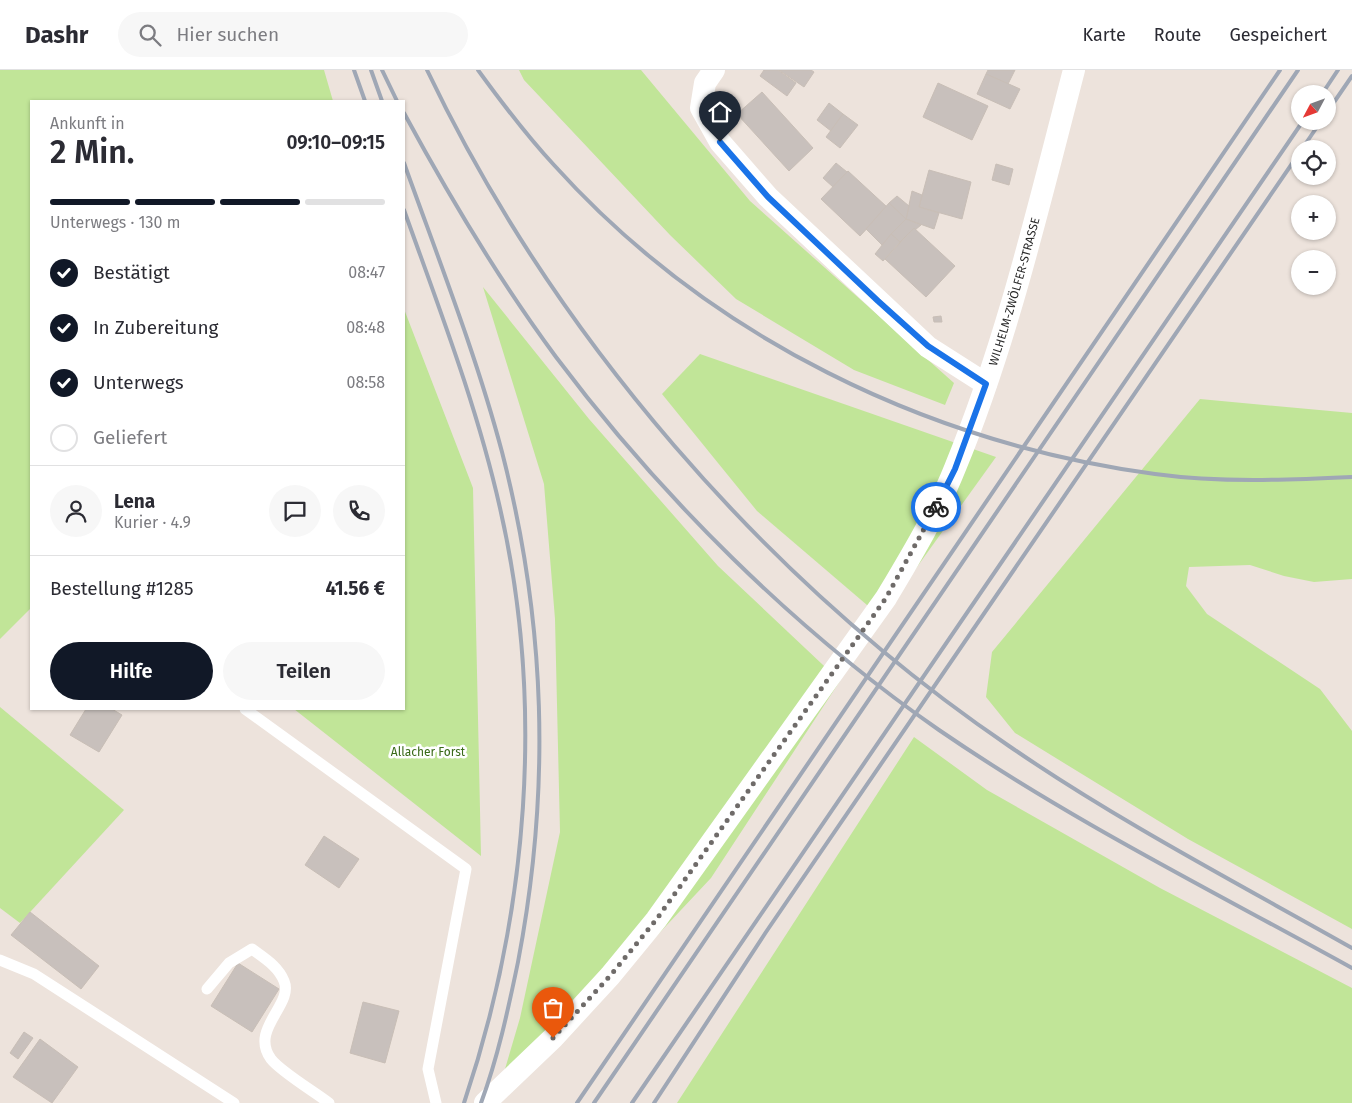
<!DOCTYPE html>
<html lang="de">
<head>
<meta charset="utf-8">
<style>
	:root { --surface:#fff; --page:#f7f7f7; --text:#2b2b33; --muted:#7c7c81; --line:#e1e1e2; --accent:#111827 }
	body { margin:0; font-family:"Fira Sans",sans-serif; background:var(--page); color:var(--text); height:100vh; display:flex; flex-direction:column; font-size:19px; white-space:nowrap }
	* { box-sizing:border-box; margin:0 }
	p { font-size:16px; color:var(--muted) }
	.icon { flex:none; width:28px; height:28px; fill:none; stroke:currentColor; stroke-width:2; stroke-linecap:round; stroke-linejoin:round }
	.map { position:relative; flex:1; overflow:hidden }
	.side { position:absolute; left:30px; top:30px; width:375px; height:610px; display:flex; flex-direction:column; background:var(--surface); border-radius:0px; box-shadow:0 1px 4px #0004 }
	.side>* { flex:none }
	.needle { width:32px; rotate:229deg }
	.tools { position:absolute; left:1291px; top:15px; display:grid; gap:10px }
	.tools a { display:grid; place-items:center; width:45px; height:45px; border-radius:50%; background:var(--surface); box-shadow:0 1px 4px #0004; font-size:25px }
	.pin { position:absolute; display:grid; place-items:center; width:42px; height:42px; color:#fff; margin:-51px -21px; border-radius:50% 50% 50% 0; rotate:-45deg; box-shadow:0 0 5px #0007 }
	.pin .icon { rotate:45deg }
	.courier { position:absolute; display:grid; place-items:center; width:50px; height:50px; margin:-25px; border:4px solid #1a73e8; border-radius:50%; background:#fff; color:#222; box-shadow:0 1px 6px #0007 }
	.head em { font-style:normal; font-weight:600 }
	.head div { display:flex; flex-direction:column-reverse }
	.head { display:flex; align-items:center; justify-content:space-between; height:85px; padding:0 20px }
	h1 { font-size:32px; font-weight:600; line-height:38px }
	.bar { display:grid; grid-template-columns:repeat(4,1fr); gap:8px 5px; align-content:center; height:60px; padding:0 20px }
	.bar i { height:6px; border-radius:4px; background:var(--line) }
	.bar .on { background:var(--accent) }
	.bar p { grid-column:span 4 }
	.line { display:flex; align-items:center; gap:12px; padding:0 20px; border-top:1px solid var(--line) }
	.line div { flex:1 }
	.round { display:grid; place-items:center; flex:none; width:52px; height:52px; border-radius:26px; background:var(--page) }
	ol { padding:0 20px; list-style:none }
	li { display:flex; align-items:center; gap:15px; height:55px }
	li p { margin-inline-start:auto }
	li .icon { padding:5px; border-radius:50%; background:var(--accent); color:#fff; stroke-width:4 }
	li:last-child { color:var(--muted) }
	li i { width:28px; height:28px; border:2px solid var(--line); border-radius:50% }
	.primary-button { display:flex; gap:10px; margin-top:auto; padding:10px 20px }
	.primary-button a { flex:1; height:58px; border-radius:30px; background:var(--accent); color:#fff; font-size:20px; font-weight:600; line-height:58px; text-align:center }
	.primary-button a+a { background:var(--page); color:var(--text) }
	header { display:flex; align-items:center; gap:30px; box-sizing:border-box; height:70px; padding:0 25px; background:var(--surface); border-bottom:1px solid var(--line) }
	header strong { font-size:24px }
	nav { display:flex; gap:28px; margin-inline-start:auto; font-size:18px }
	.search { width:350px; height:45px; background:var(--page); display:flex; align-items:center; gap:12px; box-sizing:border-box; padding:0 18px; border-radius:28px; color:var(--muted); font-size:19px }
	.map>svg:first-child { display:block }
	.green { fill:#c1e598 }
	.building { fill:#c8c0bc; stroke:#c8beb6 }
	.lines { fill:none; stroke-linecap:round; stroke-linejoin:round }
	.lane { stroke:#fff; stroke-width:11 }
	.street { stroke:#fff; stroke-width:22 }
	.rail { stroke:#9fa7b5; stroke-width:4 }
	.done { stroke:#6f6b69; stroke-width:5; stroke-dasharray:0 9 }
	.route { stroke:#1a73e8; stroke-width:6 }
	.labels { text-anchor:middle; stroke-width:5; stroke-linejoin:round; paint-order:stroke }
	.street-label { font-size:12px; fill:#2b2b2b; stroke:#fff }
	.park-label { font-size:12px; fill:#3a6a19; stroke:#fff }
</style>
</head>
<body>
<header>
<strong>Dashr</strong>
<div class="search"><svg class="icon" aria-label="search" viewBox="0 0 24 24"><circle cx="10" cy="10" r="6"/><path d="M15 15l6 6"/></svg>Hier suchen</div>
<nav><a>Karte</a><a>Route</a><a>Gespeichert</a></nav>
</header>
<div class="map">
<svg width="1352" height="1033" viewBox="0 0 1352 1033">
	<rect width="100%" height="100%" fill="#ede3dc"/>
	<g class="green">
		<path d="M0,0H324L333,31H31V538L0,569Z"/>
		<path d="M519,0H641L750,131L954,313L945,335L854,300L736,229L670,165L524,10Z"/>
		<path d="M483,217L589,349L718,496L840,611L711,808L500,1033H495L520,948L560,762L555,549L544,414Z"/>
		<path d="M404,239L473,418L481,786L294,639H404Z"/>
		<path d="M700,284L996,387L881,547L757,441L662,324Z"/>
		<path d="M1200,329L1352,343V509L1314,512L1284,506L1250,495L1189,497L1186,516L1207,544L1320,619L1352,661V859L1188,769L1015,663L986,627L992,582Z"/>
		<path d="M0,637L124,740L20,853L0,838Z"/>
		<path d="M914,667L987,720L1160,818L1352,918V1033H677Z"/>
	</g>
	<g class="building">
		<path d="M764,0H778L796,13L787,26L760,6Z"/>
		<path d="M779,0H811L814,2L804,17Z"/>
		<path d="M988,0H1015L1008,14L986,4Z"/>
		<path d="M986,4L1020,19L1010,39L977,24Z"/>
		<path d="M938,13L988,36L972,70L923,47Z"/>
		<path d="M762,22L813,78L789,101L737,44Z"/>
		<path d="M829,33L843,44L831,61L817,50Z"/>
		<path d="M843,44L858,55L840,78L826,67Z"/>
		<path d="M836,93L847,102L833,117L823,108Z"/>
		<path d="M996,94L1013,99L1009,115L992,110Z"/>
		<path d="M929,100L971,112L962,149L919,137Z"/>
		<path d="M848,101L887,137L860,166L821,129Z"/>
		<path d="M912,121L922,125L919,137L939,143L934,159L906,149Z"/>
		<path d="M897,126L909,136L906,149L889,133Z"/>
		<path d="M889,133L906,149L882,175L866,159Z"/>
		<path d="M906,149L921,155L915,160L914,158L900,172L891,164Z"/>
		<path d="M914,158L955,196L926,227L885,189Z"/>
		<path d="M891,164L900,172L883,191L875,184Z"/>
		<path d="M941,246L942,252H934L933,247Z"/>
		<path d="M86,639H112L122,645L99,682L70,665Z"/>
		<path d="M324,766L359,789L339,818L305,795Z"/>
		<path d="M30,842L99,896L81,919L11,865Z"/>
		<path d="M238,893L279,919L252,962L211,936Z"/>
		<path d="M363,932L399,941L385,993L350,983Z"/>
		<path d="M24,962L33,968L18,989L10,983Z"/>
		<path d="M40,969L78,997L52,1033L13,1007Z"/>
	</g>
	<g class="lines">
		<g class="lane">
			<path d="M245,639L466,799L428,999L436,1033"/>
			<path d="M0,890L34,904L234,1033"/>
			<path d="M207,919L229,893L252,879C264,888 278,896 284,911C294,935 249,959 271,989C281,1002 315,1022 329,1033"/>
		</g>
		<g class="street">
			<path d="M714,0L705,13L701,38L720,72L768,127L928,277L986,314"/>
			<path id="s1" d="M485,1033L553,968L610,906L656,850L886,528C911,486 937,443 955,398C1008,269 1039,134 1074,0"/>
		</g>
		<g class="rail">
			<path d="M354,0L365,31"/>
			<path d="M371,0L382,31"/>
			<path d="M382,0L397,31"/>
			<path d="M427,0C554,266 765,510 1009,676C1118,751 1237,813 1352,878"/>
			<path d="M478,0C502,33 526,65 554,95C709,267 927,373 1155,404C1220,413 1287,410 1352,407"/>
			<path d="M1322,24L1338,0"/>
			<path d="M1328,41L1352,6"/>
			<path d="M404,43C450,128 499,210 556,287C661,427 795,560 939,660C1070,750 1213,821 1352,898"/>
			<path d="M1302,79L1321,51"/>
			<path d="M404,93C438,188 476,284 502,382C546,553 551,719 518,892C508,940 498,987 481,1033"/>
			<path d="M404,140C439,238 477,336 500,438C545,634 528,843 464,1033"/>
			<path d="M577,1033L1280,0"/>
			<path d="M594,1033L1298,0"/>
			<path d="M632,1033L1303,51"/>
			<path d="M654,1033L766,862L1300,82"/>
		</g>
	</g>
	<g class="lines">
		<path class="done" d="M553,968L610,906L656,850L886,528L936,437"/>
		<path class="route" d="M720,72L768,127L878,231L928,276L986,314L955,399L936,437"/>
	</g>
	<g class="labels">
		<g class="street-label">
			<text dy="4" stroke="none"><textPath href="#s1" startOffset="980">WILHELM-ZWÖLFER-STRASSE</textPath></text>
		</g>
		<g class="park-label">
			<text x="428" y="686">Allacher Forst</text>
		</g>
	</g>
</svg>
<div class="tools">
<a><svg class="needle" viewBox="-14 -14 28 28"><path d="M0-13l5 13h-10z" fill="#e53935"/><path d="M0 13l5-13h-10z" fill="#7c7c81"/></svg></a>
<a><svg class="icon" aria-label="locate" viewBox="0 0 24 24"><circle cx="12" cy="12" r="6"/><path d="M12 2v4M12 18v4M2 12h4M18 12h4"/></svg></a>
<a>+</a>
<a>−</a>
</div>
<div class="pin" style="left:553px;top:968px;background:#ea580c"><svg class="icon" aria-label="bag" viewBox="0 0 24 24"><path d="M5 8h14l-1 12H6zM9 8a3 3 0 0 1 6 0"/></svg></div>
<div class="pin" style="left:720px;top:72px;background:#1f2937"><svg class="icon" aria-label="home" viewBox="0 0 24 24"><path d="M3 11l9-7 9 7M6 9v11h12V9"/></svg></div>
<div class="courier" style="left:936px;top:437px"><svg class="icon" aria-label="bike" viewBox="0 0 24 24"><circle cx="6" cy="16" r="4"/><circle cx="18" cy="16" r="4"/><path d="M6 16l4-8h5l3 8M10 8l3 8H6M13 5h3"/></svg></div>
<section class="side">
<div class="head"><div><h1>2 Min.</h1><p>Ankunft in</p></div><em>09:10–09:15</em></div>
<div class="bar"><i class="on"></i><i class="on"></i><i class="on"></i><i></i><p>Unterwegs · 130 m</p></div>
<ol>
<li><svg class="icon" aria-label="check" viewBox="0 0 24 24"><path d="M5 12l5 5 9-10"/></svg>Bestätigt<p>08:47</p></li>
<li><svg class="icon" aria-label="check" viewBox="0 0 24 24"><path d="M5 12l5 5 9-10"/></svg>In Zubereitung<p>08:48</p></li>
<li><svg class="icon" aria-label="check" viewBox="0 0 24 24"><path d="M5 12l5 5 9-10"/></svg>Unterwegs<p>08:58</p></li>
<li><i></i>Geliefert</li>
</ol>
<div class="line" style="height:90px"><a class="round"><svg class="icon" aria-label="person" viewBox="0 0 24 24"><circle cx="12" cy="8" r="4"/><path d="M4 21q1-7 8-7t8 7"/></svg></a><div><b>Lena</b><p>Kurier · 4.9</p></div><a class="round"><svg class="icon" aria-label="chat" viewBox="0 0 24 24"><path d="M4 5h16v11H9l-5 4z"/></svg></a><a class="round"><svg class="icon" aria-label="phone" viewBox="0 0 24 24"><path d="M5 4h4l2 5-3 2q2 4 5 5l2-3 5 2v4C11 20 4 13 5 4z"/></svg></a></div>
<div class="line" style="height:65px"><div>Bestellung #1285</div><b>41.56 €</b></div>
<div class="primary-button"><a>Hilfe</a><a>Teilen</a></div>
</section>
</div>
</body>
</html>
